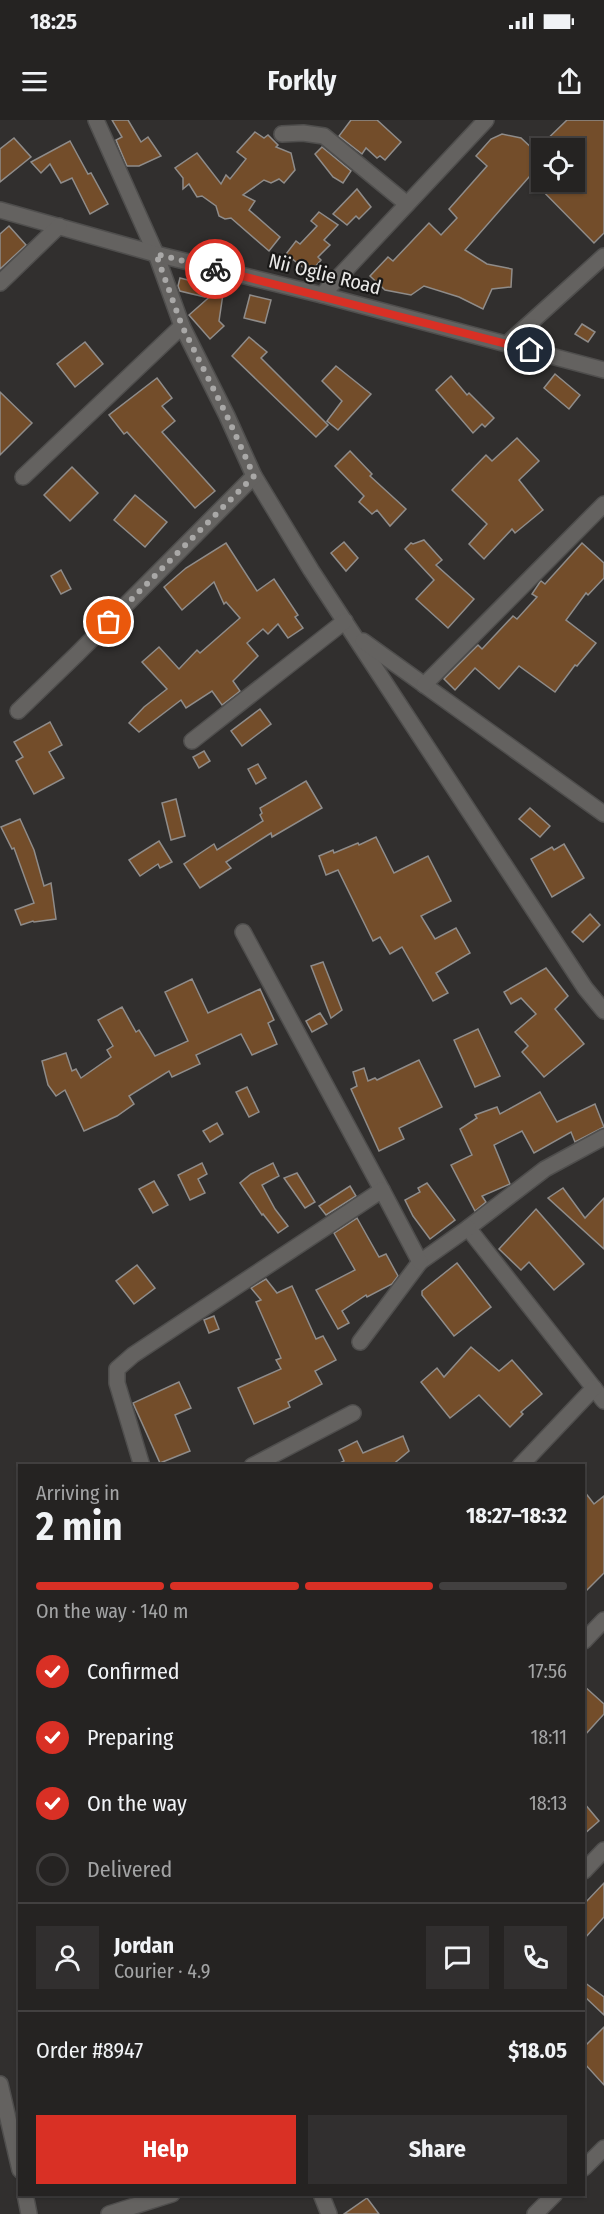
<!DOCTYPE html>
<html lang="en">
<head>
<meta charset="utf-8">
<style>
	:root { --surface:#252322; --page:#312f2f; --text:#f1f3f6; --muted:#a3a4a5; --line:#424040; --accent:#d93025 }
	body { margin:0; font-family:"Fira Sans Condensed",sans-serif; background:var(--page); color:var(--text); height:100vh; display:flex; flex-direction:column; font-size:22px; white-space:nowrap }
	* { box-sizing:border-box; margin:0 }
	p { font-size:20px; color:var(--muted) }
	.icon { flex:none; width:33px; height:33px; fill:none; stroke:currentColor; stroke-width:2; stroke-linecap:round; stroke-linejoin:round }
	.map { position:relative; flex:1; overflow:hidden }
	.details { position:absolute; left:18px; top:1344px; width:567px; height:732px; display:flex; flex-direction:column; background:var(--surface); border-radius:0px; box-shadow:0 2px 4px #0004,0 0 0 2px var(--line) }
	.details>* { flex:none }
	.buttons { position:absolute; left:531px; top:18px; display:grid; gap:12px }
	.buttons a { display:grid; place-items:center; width:54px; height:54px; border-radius:0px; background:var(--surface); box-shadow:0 2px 4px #0004,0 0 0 2px var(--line); font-size:30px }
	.pin { position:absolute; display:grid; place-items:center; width:51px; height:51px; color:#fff; margin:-26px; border:3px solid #fff; border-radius:50%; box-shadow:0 2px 6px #0007 }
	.courier { position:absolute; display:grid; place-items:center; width:60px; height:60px; margin:-30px; border:4px solid #d93025; border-radius:50%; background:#fff; color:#222; box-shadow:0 2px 8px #0007 }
	.overview em { font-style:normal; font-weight:700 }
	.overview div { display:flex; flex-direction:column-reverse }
	.overview { display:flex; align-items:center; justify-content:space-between; height:102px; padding:0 18px }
	h1 { font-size:39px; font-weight:700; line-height:45px }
	.bar { display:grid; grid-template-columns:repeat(4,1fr); gap:9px 6px; align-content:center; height:72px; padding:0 18px }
	.bar i { height:8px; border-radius:4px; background:var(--line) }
	.bar .current { background:var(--accent) }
	.bar p { grid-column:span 4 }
	.line { display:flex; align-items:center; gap:15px; padding:0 18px; border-top:2px solid var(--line) }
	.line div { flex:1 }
	.round { display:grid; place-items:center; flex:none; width:63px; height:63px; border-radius:0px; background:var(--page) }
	ol { padding:0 18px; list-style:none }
	li { display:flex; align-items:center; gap:18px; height:66px }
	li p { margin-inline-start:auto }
	li .icon { padding:6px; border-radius:50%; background:var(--accent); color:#fff; stroke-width:4 }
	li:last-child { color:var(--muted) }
	li i { width:33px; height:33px; border:3px solid var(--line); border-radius:50% }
	.cta { display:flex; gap:12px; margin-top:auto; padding:12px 18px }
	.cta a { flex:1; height:69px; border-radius:0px; background:var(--accent); color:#fff; font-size:24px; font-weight:700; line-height:69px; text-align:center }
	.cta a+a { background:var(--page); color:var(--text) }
	.status { display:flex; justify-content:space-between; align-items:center; height:42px; padding:0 30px; background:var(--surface); direction:ltr }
	.status svg { height:16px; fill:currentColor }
	header { display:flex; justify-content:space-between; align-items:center; height:78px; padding:0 18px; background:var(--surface); font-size:27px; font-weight:700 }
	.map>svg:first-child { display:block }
	.building { fill:#734d2a; stroke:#8f8c8a; stroke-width:1.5; fill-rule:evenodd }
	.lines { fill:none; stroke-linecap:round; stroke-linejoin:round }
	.minor-casing { stroke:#4f4e4d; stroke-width:18 }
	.minor { stroke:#646260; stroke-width:15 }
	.done { stroke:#a9a8a7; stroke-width:6; stroke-dasharray:0 10.8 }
	.route { stroke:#d93025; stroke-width:8 }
	.labels { text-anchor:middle; stroke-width:4.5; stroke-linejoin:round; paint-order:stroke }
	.street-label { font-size:20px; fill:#eae9e8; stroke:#191817 }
</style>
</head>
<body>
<div class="status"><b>18:25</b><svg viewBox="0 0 49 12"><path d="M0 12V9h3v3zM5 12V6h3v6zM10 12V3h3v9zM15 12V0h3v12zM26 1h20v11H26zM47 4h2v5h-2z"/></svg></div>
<header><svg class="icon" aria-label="menu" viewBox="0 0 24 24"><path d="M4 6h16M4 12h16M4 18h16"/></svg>Forkly<svg class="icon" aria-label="share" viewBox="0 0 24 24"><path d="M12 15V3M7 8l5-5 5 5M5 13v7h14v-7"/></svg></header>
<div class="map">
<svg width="604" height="2094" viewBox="0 0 604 2094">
	<rect width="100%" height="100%" fill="#312f2e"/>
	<g class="building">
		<path d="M112,0H128L141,22L148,17L161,36L139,46H127L116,20L122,17Z"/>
		<path d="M351,0H377L401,22L385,40L380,36L377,38L366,28L362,34L339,16Z"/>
		<path d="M567,0H604V113L594,123L529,57L465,130L487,144L512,149L511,167L492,169L483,189L459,177L424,166L411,175L385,170L370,156L388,137L393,141L429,103L441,115L457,98L449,89L487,46L476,36L491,19L502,14L521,18L535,31ZM542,28H574V62H542Z"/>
		<path d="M255,12L264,18L268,15L278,25L276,27L291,33L295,50L284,63L279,59L271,63L264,60L243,75L255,81L249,90L280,117L269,131L231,98L225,99L219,96L216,86L202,76L197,77L189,64L183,69V58L175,48L197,33L221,64L226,55L230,59L246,39L237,32Z"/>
		<path d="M14,18L31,37L0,62V29Z"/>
		<path d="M70,21L88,54L91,53L108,84L90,94L72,58L61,63L50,44L41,53L31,42Z"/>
		<path d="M322,27L351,51L343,63L333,57L315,34Z"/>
		<path d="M357,69L371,87L359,99L356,96L347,105L333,94Z"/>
		<path d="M319,92L338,105L324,120L330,125L318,137L321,140L310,153L286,134L296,121L300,124L317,106L311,101Z"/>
		<path d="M9,106L26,125L0,149V114Z"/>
		<path d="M180,158L208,165L205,177L180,171L178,166Z"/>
		<path d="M214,173L223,174L219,201L224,206L210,219L189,195Z"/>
		<path d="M250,175L271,180L265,203L244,198Z"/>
		<path d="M582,204L595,212L588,222L575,214Z"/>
		<path d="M249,217L267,232L261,238L328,305L316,317L232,236Z"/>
		<path d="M85,222L103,244L75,267L57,244Z"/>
		<path d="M336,246L371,274L338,310L327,301L342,281L322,261Z"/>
		<path d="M555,254L580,275L569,289L544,268Z"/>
		<path d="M451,256L467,275L469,273L494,298L485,307L482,304L473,313L436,270Z"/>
		<path d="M157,258L172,278L162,286L175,301L162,312L215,371L195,388L127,312L124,314L109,295Z"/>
		<path d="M0,272L32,303L0,335Z"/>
		<path d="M517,318L539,341L519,360L543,390L515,413L512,409L484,439L469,424L487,404L452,370L486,335L492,341Z"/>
		<path d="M350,331L372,354L370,356L406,389L390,406L377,390L372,394L359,382L364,376L335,346Z"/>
		<path d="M72,347L98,373L70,401L44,375Z"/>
		<path d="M135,375L167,402L145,427L114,400Z"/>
		<path d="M424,420L442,440L436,445L474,479L448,508L416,479L434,460L405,429L411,423L413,424Z"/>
		<path d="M344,422L358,438L346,451L331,433Z"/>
		<path d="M226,423L257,471L274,459L298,495L295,497L303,508L288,518L278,504L268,514L263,509L247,523L258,536L233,561L240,571L222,585L212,571L186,588L181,580L139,612L129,603L144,587L167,569L142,542L159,527L179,549L197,530L200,533L240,498L226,482L224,484L214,462L182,490L164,467L186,448Z"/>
		<path d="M582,423L604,443V458L588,475L586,473L566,500L596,523L577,546L575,545L555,572L519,546L499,569L475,548L455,570L444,559L478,525L482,529L513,496L517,499L537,477L532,474L540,462L541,461L545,464Z"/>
		<path d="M61,450L71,469L61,474L51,456Z"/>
		<path d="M260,589L271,604L242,626L231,611Z"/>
		<path d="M50,602L62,625L49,632L64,658L34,674L16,641L23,637L14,622Z"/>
		<path d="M204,631L210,641L199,648L193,637Z"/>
		<path d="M258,644L266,658L256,664L248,649Z"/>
		<path d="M306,661L322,688L272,717L271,713L226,742L231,748L200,768L184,744L214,724L217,730L263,701L260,695L262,693L260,688Z"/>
		<path d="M176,679L185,716L171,720L162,683Z"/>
		<path d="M530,688L550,706L540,717L519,699Z"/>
		<path d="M20,699L34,730L44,766L51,763L56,799L34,802L33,801L21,805L15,790L34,783L14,728L12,729L1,707Z"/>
		<path d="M376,717L394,753L428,736L451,781L421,796L435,819L456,808L470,833L436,853L448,873L433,881L402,827L390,834L380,817L373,821L338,750L326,755L319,736L333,730L334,733L358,723L359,725Z"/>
		<path d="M159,721L172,742L160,748L158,744L140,756L129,740Z"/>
		<path d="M564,724L584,758L552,777L531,739L552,727L554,730Z"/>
		<path d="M590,794L600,805L583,822L572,812Z"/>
		<path d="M323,842L342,890L331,898L311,846Z"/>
		<path d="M546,848L568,876L555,889L584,924L544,957L522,932L528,926L515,912L536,894L521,878L511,884L504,872Z"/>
		<path d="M192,859L208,893L260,869L274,900L268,903L277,924L252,935L241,914L196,935L200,944L172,957L169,951L129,976L134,984L117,996L84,1011L65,970L56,976L48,965L42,941L66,933L72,951L76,949L81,958L111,937L107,930L113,926L98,900L122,887L136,912L139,910L155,936L188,921L165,872Z"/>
		<path d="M320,893L327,904L312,912L306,901Z"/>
		<path d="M478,909L500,956L475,967L454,920Z"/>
		<path d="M419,940L442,987L399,1008L404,1019L379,1031L351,969L357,966L353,952L364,948L368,961L375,958L377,960Z"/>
		<path d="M247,967L259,992L249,997L236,972Z"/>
		<path d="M540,972L557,1002L595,984L604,1007L575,1022L571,1012L534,1033L522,1011L494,1025L510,1064L482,1076L486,1082L475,1091L451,1045L472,1035L460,1009L477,998L475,995L497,987L500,994Z"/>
		<path d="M217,1003L223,1014L210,1022L203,1011Z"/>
		<path d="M202,1043L207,1054L198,1059L205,1073L190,1080L178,1055Z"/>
		<path d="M273,1043L279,1056L262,1065L275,1089L288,1106L278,1113L263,1094L262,1095L240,1063L251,1054Z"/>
		<path d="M297,1053L315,1082L305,1088L284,1058Z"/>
		<path d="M154,1061L168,1085L153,1093L139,1069Z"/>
		<path d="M427,1063L455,1100L430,1119L413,1096L405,1080L420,1072L418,1068Z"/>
		<path d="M350,1066L356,1076L326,1095L319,1086Z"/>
		<path d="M563,1068L585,1098L604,1078V1129L548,1078Z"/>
		<path d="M536,1089L584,1144L554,1170L529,1142L521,1150L499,1129Z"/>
		<path d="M357,1098L379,1137L386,1134L398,1156L392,1164L367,1177L366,1175L342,1191L349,1203L338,1209L316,1170L355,1150L334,1113Z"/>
		<path d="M457,1143L491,1187L454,1216L422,1175V1171Z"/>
		<path d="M137,1145L155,1168L134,1184L116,1161Z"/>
		<path d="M266,1159L277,1173L292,1166L316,1219L323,1216L336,1240L315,1251L322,1264L288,1282L290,1287L254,1304L238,1268L281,1249L276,1240L281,1238L256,1182L261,1180L251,1168Z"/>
		<path d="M214,1196L219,1209L209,1213L204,1200Z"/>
		<path d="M471,1227L499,1251L512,1240L542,1274L521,1292L523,1294L510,1307L479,1275L450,1298L421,1262L437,1248L444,1257Z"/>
		<path d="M179,1262L191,1288L175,1295L190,1331L160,1343L133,1283Z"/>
		<path d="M403,1316L409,1331L391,1346H334L344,1341L339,1330L357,1321L363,1333Z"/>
		<path d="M584,1371L594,1384L604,1376V1453L584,1473Z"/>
		<path d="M584,1566L604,1584V1594L584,1616Z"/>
		<path d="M584,1683L599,1701L584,1714Z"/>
		<path d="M604,1763V1797L584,1819V1784Z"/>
		<path d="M584,1862L604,1877V1895L584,1876Z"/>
		<path d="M604,1907V1965L584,1943V1927Z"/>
		<path d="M367,2078L379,2094H344Z"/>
	</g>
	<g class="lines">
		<g class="minor-casing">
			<g id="minor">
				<path d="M96,0L156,134L182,206L227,296L254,356L311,450L585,868L604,891"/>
				<path d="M282,14L303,13L324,16L407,84"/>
				<path d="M0,90L156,134L322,175L604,250"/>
				<path d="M0,163L59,106"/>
				<path d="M322,175L486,0"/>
				<path d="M508,223L604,136"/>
				<path d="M23,357L182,206"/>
				<path d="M363,521L604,694"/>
				<path d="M424,565L604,384"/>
				<path d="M18,591L77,534L254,356"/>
				<path d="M192,621L345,501"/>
				<path d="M243,812L382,1070"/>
				<path d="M604,1017L545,1049L468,1108L604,1281"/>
				<path d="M360,1222L420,1142L468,1108"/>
				<path d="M142,1346L117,1263V1249L133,1235L382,1070L420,1142"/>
				<path d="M252,1346L353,1293"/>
				<path d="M520,1346L594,1268"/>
				<path d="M584,1521L604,1500"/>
				<path d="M584,1751L604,1730"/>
				<path d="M0,1964L20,2050"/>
				<path d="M584,2048L604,2028"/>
				<path d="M25,2074L29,2094"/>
				<path d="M321,2074L329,2094"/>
				<path d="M109,2094L172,2074"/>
				<path d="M535,2094L555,2074"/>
			</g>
		</g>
		<use href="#minor" class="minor"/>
	</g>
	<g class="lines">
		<path class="done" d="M109,502L254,356L227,296L182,206L156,134L215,149"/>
		<path class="route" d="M215,149L530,230"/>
	</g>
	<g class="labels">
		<g class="street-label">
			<text transform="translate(325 154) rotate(14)" y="7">Nii Oglie Road</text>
		</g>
	</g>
</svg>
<div class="buttons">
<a><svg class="icon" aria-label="locate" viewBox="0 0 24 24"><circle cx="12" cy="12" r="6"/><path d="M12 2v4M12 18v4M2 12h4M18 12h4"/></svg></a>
</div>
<div class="pin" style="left:109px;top:502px;background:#ea580c"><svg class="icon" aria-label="bag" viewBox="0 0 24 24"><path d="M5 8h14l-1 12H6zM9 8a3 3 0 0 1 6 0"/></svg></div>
<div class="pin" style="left:530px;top:230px;background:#1f2937"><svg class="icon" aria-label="home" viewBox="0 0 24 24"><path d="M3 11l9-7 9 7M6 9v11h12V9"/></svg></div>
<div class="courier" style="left:215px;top:149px"><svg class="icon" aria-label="bike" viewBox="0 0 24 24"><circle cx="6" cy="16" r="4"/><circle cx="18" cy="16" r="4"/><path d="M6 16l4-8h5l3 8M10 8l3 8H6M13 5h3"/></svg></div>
<section class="details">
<div class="overview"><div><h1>2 min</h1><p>Arriving in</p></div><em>18:27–18:32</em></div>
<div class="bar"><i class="current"></i><i class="current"></i><i class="current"></i><i></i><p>On the way · 140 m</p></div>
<ol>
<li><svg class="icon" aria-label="check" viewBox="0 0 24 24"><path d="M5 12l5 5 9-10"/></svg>Confirmed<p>17:56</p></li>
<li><svg class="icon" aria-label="check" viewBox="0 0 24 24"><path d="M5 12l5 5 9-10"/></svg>Preparing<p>18:11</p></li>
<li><svg class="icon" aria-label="check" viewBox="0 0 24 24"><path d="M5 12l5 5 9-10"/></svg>On the way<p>18:13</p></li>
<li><i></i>Delivered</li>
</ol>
<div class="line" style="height:108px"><a class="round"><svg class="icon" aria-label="person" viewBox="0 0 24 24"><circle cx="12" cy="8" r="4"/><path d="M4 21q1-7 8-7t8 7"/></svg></a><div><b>Jordan</b><p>Courier · 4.9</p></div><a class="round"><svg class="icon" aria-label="chat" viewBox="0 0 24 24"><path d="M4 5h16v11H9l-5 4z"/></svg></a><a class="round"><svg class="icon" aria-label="phone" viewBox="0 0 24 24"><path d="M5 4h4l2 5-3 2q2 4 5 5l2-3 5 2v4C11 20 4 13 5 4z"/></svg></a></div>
<div class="line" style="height:78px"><div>Order #8947</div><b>$18.05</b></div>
<div class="cta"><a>Help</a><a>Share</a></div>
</section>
</div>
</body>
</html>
